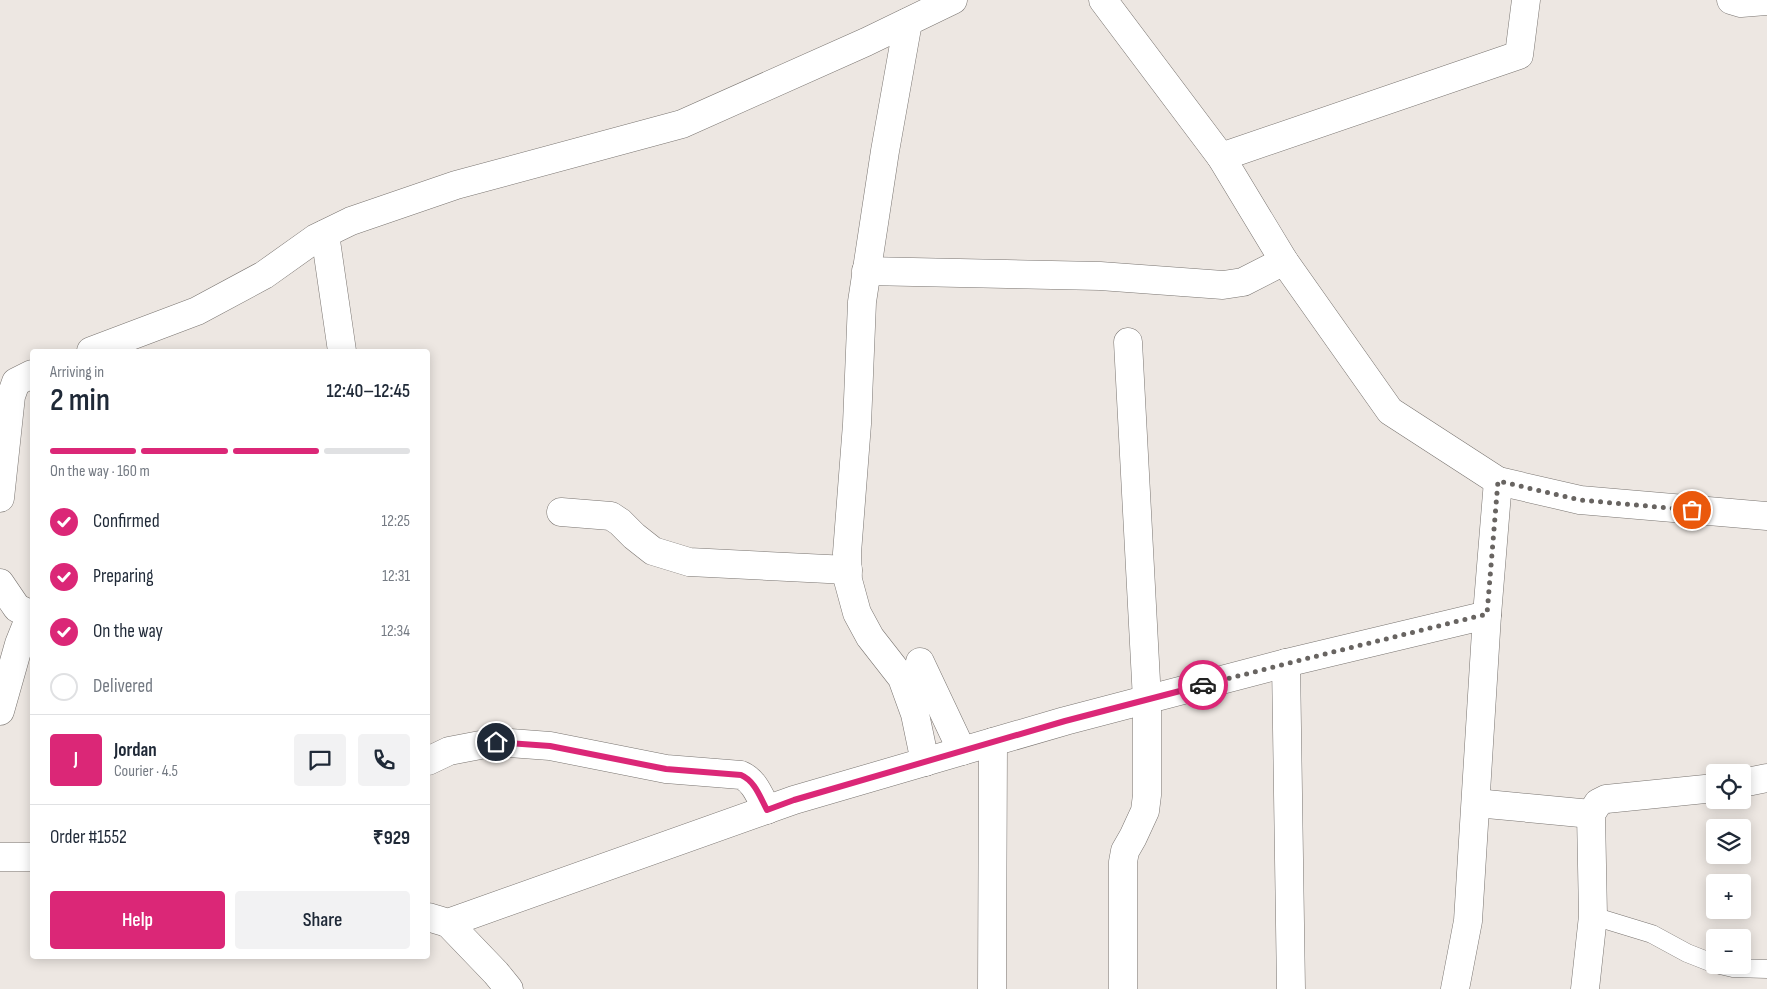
<!DOCTYPE html>
<html lang="en">
<head>
<meta charset="utf-8">
<style>
	:root { --surface:#fff; --page:#f2f2f3; --text:#1f2937; --muted:#747a83; --line:#e0e1e3; --accent:#db2777 }
	body { margin:0; font-family:"Sofia Sans Condensed",sans-serif; background:var(--page); color:var(--text); height:100vh; display:flex; flex-direction:column; font-size:19px; white-space:nowrap }
	* { box-sizing:border-box; margin:0 }
	p { font-size:16px; color:var(--muted) }
	.icon { flex:none; width:28px; height:28px; fill:none; stroke:currentColor; stroke-width:2; stroke-linecap:round; stroke-linejoin:round }
	.map { position:relative; flex:1; overflow:hidden }
	.details { position:absolute; left:30px; top:349px; width:400px; height:610px; display:flex; flex-direction:column; background:var(--surface); border-radius:5px; box-shadow:0 2px 12px #0003 }
	.details>* { flex:none }
	.buttons { position:absolute; left:1706px; top:764px; display:grid; gap:10px }
	.buttons a { display:grid; place-items:center; width:45px; height:45px; border-radius:5px; background:var(--surface); box-shadow:0 2px 12px #0003; font-size:25px }
	.pin { position:absolute; display:grid; place-items:center; width:42px; height:42px; color:#fff; margin:-21px; border:2px solid #fff; border-radius:50%; box-shadow:0 1px 5px #0007 }
	.courier { position:absolute; display:grid; place-items:center; width:50px; height:50px; margin:-25px; border:4px solid #db2777; border-radius:50%; background:#fff; color:#222; box-shadow:0 1px 6px #0007 }
	.headline em { font-style:normal; font-weight:600 }
	.headline div { display:flex; flex-direction:column-reverse }
	.headline { display:flex; align-items:center; justify-content:space-between; height:85px; padding:0 20px }
	h1 { font-size:32px; font-weight:600; line-height:38px }
	.bar { display:grid; grid-template-columns:repeat(4,1fr); gap:8px 5px; align-content:center; height:60px; padding:0 20px }
	.bar i { height:6px; border-radius:4px; background:var(--line) }
	.bar .selected { background:var(--accent) }
	.bar p { grid-column:span 4 }
	.line { display:flex; align-items:center; gap:12px; padding:0 20px; border-top:1px solid var(--line) }
	.line div { flex:1 }
	.round { display:grid; place-items:center; flex:none; width:52px; height:52px; border-radius:5px; background:var(--page) }
	ol { padding:0 20px; list-style:none }
	li { display:flex; align-items:center; gap:15px; height:55px }
	li p { margin-inline-start:auto }
	li .icon { padding:5px; border-radius:50%; background:var(--accent); color:#fff; stroke-width:4 }
	li:last-child { color:var(--muted) }
	li i { width:28px; height:28px; border:2px solid var(--line); border-radius:50% }
	.cta { display:flex; gap:10px; margin-top:auto; padding:10px 20px }
	.cta a { flex:1; height:58px; border-radius:5px; background:var(--accent); color:#fff; font-size:20px; font-weight:600; line-height:58px; text-align:center }
	.cta a+a { background:var(--page); color:var(--text) }
	.map>svg:first-child { display:block }
	.lines { fill:none; stroke-linecap:round; stroke-linejoin:round }
	.lane-casing { stroke:#797470; stroke-width:19 }
	.street-casing { stroke:#797470; stroke-width:29 }
	.secondary-casing { stroke:#797470; stroke-width:29 }
	.lane { stroke:#fff; stroke-width:18 }
	.street { stroke:#fff; stroke-width:28 }
	.secondary { stroke:#fff; stroke-width:28 }
	.done { stroke:#686461; stroke-width:5; stroke-dasharray:0 9 }
	.route { stroke:#db2777; stroke-width:6 }
</style>
</head>
<body>
<div class="map">
<svg width="1767" height="989" viewBox="0 0 1767 989">
	<rect width="100%" height="100%" fill="#ede7e2"/>
	<g class="lines">
		<g class="lane-casing">
			<g id="lane">
				<path d="M1593,916L1652,934L1687,953L1715,964"/>
				<path d="M1720,965L1733,968L1767,969"/>
			</g>
		</g>
		<g class="street-casing">
			<g id="street">
				<path d="M1731,0L1741,3L1767,1"/>
				<path d="M908,22L885,151L862,302L857,424L847,553L848,580L857,613L870,637L902,678L915,714L925,762"/>
				<path d="M1221,157L1519,55L1526,0"/>
				<path d="M325,234L342,351"/>
				<path d="M866,271L1100,276L1223,285L1243,282L1284,261"/>
				<path d="M91,351L197,311L264,275L316,238L351,221L456,185L682,124L866,42L953,0"/>
				<path d="M0,498L11,396L16,382L32,374"/>
				<path d="M561,512L611,516L620,522L634,536L653,551L689,562L848,570"/>
				<path d="M0,583L17,608L32,615"/>
				<path d="M920,662L962,751"/>
				<path d="M1286,663L1291,989"/>
				<path d="M0,711L19,644L31,614"/>
				<path d="M428,761L449,751L496,742L550,746L666,769L741,775C755,781 760,797 767,810"/>
				<path d="M1742,783L1767,778"/>
				<path d="M1476,803L1591,814"/>
				<path d="M0,857H32"/>
				<path d="M428,917L448,923L794,800L1065,721L1286,663L1487,615L1498,481"/>
				<path d="M448,923L496,973L509,989"/>
				<path d="M992,989L993,742"/>
				<path d="M1123,989V862L1125,851L1133,837L1145,811L1147,795V700L1128,342"/>
				<path d="M1455,989L1468,921L1487,615"/>
				<path d="M1585,989L1593,916L1591,814L1598,803L1606,799L1715,788"/>
			</g>
		</g>
		<g class="secondary-casing">
			<path id="secondary" d="M1103,0L1221,157L1284,261L1390,411L1498,481L1580,500L1767,516"/>
		</g>
		<use href="#lane" class="lane"/>
		<use href="#street" class="street"/>
		<use href="#secondary" class="secondary"/>
	</g>
	<g class="lines">
		<path class="done" d="M1203,685L1317,656L1487,614L1498,481L1580,500L1692,510"/>
		<path class="route" d="M496,742L550,746L666,769L741,775C755,781 760,797 767,810L794,800L1065,721L1203,685"/>
	</g>
</svg>
<div class="buttons">
<a><svg class="icon" aria-label="locate" viewBox="0 0 24 24"><circle cx="12" cy="12" r="6"/><path d="M12 2v4M12 18v4M2 12h4M18 12h4"/></svg></a>
<a><svg class="icon" aria-label="layers" viewBox="0 0 24 24"><path d="M12 4l9 5-9 5-9-5zM3 14l9 5 9-5"/></svg></a>
<a>+</a>
<a>−</a>
</div>
<div class="pin" style="left:1692px;top:510px;background:#ea580c"><svg class="icon" aria-label="bag" viewBox="0 0 24 24"><path d="M5 8h14l-1 12H6zM9 8a3 3 0 0 1 6 0"/></svg></div>
<div class="pin" style="left:496px;top:742px;background:#1f2937"><svg class="icon" aria-label="home" viewBox="0 0 24 24"><path d="M3 11l9-7 9 7M6 9v11h12V9"/></svg></div>
<div class="courier" style="left:1203px;top:685px"><svg class="icon" aria-label="car" viewBox="0 0 24 24"><path d="M5 17H2v-5l4-1 3-4h7l3 4 3 1v5h-3M9 17h6M6 11h13"/><circle cx="7" cy="17" r="2"/><circle cx="17" cy="17" r="2"/></svg></div>
<section class="details">
<div class="headline"><div><h1>2 min</h1><p>Arriving in</p></div><em>12:40–12:45</em></div>
<div class="bar"><i class="selected"></i><i class="selected"></i><i class="selected"></i><i></i><p>On the way · 160 m</p></div>
<ol>
<li><svg class="icon" aria-label="check" viewBox="0 0 24 24"><path d="M5 12l5 5 9-10"/></svg>Confirmed<p>12:25</p></li>
<li><svg class="icon" aria-label="check" viewBox="0 0 24 24"><path d="M5 12l5 5 9-10"/></svg>Preparing<p>12:31</p></li>
<li><svg class="icon" aria-label="check" viewBox="0 0 24 24"><path d="M5 12l5 5 9-10"/></svg>On the way<p>12:34</p></li>
<li><i></i>Delivered</li>
</ol>
<div class="line" style="height:90px"><b class="round" style="background:var(--accent);color:#fff">J</b><div><b>Jordan</b><p>Courier · 4.5</p></div><a class="round"><svg class="icon" aria-label="chat" viewBox="0 0 24 24"><path d="M4 5h16v11H9l-5 4z"/></svg></a><a class="round"><svg class="icon" aria-label="phone" viewBox="0 0 24 24"><path d="M5 4h4l2 5-3 2q2 4 5 5l2-3 5 2v4C11 20 4 13 5 4z"/></svg></a></div>
<div class="line" style="height:65px"><div>Order #1552</div><b>₹929</b></div>
<div class="cta"><a>Help</a><a>Share</a></div>
</section>
</div>
</body>
</html>
